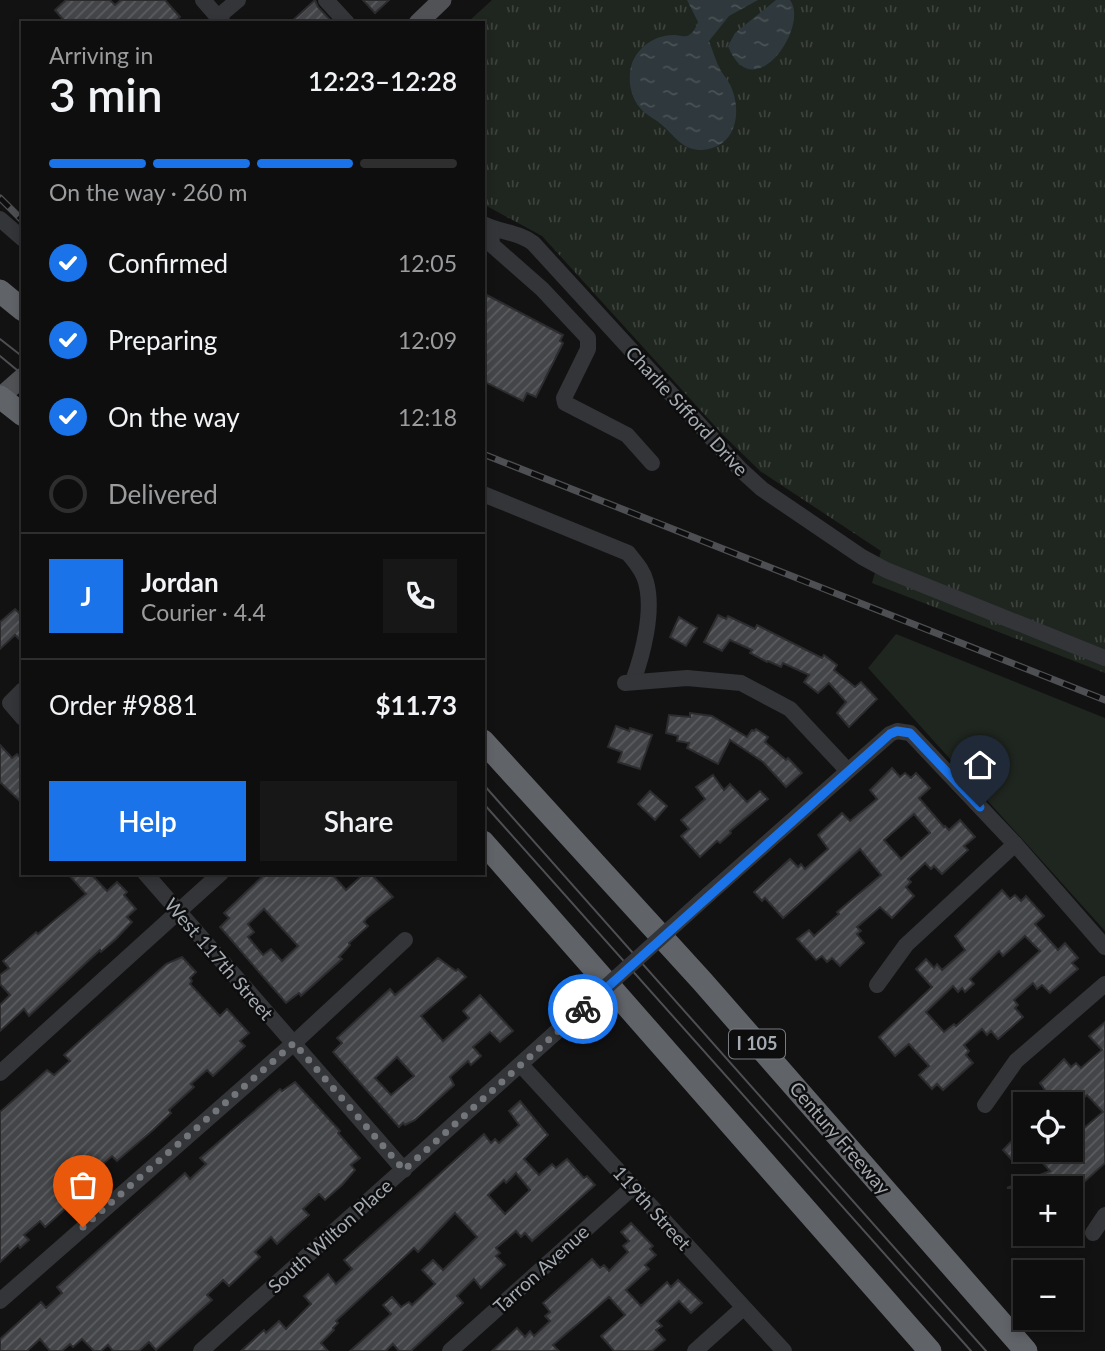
<!DOCTYPE html>
<html lang="en">
<head>
<meta charset="utf-8">
<style>
	:root { --surface:#0e0e0e; --page:#171717; --text:#f1f3f6; --muted:#9b9c9e; --line:#2e2e2e; --accent:#1a73e8 }
	body { margin:0; font-family:Lato,sans-serif; background:var(--page); color:var(--text); height:100vh; display:flex; flex-direction:column; font-size:26px; white-space:nowrap }
	* { box-sizing:border-box; margin:0 }
	p { font-size:23px; color:var(--muted) }
	.icon { flex:none; width:38px; height:38px; fill:none; stroke:currentColor; stroke-width:2; stroke-linecap:round; stroke-linejoin:round }
	.map { position:relative; flex:1; overflow:hidden }
	.sheet { position:absolute; left:21px; top:21px; width:464px; height:854px; display:flex; flex-direction:column; background:var(--surface); border-radius:0px; box-shadow:0 4px 10px #0003,0 0 0 2px var(--line) }
	.sheet>* { flex:none }
	.fabs { position:absolute; left:1013px; top:1092px; display:grid; gap:14px }
	.fabs a { display:grid; place-items:center; width:70px; height:70px; border-radius:0px; background:var(--surface); box-shadow:0 4px 10px #0003,0 0 0 2px var(--line); font-size:35px }
	.pin { position:absolute; display:grid; place-items:center; width:60px; height:60px; color:#fff; margin:-72px -30px; border-radius:50% 50% 50% 0; rotate:-45deg; box-shadow:0 0 7px #0007 }
	.pin .icon { rotate:45deg }
	.courier { position:absolute; display:grid; place-items:center; width:70px; height:70px; margin:-35px; border:5px solid #1a73e8; border-radius:50%; background:#fff; color:#222; box-shadow:0 2px 9px #0007 }
	.head em { font-style:normal; font-weight:600 }
	.head div { display:flex; flex-direction:column-reverse }
	.head { display:flex; align-items:center; justify-content:space-between; height:119px; padding:0 28px }
	h1 { font-size:46px; font-weight:600; line-height:52px }
	.bar { display:grid; grid-template-columns:repeat(4,1fr); gap:10px 7px; align-content:center; height:84px; padding:0 28px }
	.bar i { height:9px; border-radius:5px; background:var(--line) }
	.bar .on { background:var(--accent) }
	.bar p { grid-column:span 4 }
	.line { display:flex; align-items:center; gap:18px; padding:0 28px; border-top:2px solid var(--line) }
	.line div { flex:1 }
	.round { display:grid; place-items:center; flex:none; width:74px; height:74px; border-radius:0px; background:var(--page) }
	ol { padding:0 28px; list-style:none }
	li { display:flex; align-items:center; gap:21px; height:77px }
	li p { margin-inline-start:auto }
	li .icon { padding:7px; border-radius:50%; background:var(--accent); color:#fff; stroke-width:4 }
	li:last-child { color:var(--muted) }
	li i { width:38px; height:38px; border:4px solid var(--line); border-radius:50% }
	.button { display:flex; gap:14px; margin-top:auto; padding:14px 28px }
	.button a { flex:1; height:80px; border-radius:0px; background:var(--accent); color:#fff; font-size:28px; font-weight:600; line-height:80px; text-align:center }
	.button a+a { background:var(--page); color:var(--text) }
	.map>svg:first-child { display:block }
	.grass { fill:url(#grass-tufts) }
	.park { fill:#1f251f }
	.water { fill:url(#water-ripples) }
	.building { fill:url(#building-hatch); stroke:#2c2c2f; stroke-width:2; fill-rule:evenodd }
	.lines { fill:none; stroke-linecap:round; stroke-linejoin:round }
	.minor { stroke:#333538; stroke-width:16 }
	.major { stroke:#505256; stroke-width:19 }
	.highway { stroke:#606368; stroke-width:23 }
	.tram { stroke:#4d4f52; stroke-width:2 }
	.rail-casing { stroke:#4d4f52; stroke-width:7 }
	.rail { stroke:#0d0d0e; stroke-width:4.5; stroke-dasharray:13; stroke-linecap:butt }
	.minor-bridge { stroke:#333538; stroke-width:16 }
	.done { stroke:#72757a; stroke-width:7; stroke-dasharray:0 12.6 }
	.route { stroke:#1a73e8; stroke-width:9 }
	.labels { text-anchor:middle; stroke-width:5; stroke-linejoin:round; paint-order:stroke }
	.shield { fill:#0d0d0e; stroke:#777c81; stroke-width:2 }
	.shield-label { font-size:18px; font-weight:bold; fill:#a5abb2 }
	.street-label { font-size:19px; fill:#a5abb2; stroke:#0d0d0e }
</style>
</head>
<body>
<div class="map">
<svg width="1105" height="1351" viewBox="0 0 1105 1351">
	<defs>
		<pattern id="grass-tufts" width="24" height="20" patternUnits="userSpaceOnUse" patternTransform="scale(1.75)"><rect width="24" height="20" fill="#1f251f"/><path d="M3 7l-1-3M5 7V3M7 7l1-3M15 17l-1-3M17 17v-4M19 17l1-3" fill="none" stroke="#3d423d"/></pattern>
		<pattern id="water-ripples" width="26" height="14" patternUnits="userSpaceOnUse" patternTransform="scale(1.75)"><rect width="26" height="14" fill="#2f383c"/><path d="M2 4q2-2 4 0t4 0M15 11q2-2 4 0t4 0" fill="none" stroke="#4a5256"/></pattern>
		<pattern id="building-hatch" width="6" height="6" patternUnits="userSpaceOnUse" patternTransform="scale(1.75)"><rect width="6" height="6" fill="#444548"/><path d="M-1 1l2-2M0 6l6-6M5 7l2-2" fill="none" stroke="#5c5d60"/></pattern>
	</defs>
	<rect width="100%" height="100%" fill="#121213"/>
	<path class="grass" d="M492,0H1105V673L872,583L881,551L760,471L723,435L542,236L483,204V23H467Z"/>
	<path class="park" d="M896,634L1105,718V931L868,668Z"/>
	<g class="water">
		<path d="M687,0H758L729,16L709,41C713,51 716,62 721,71C725,77 730,83 732,89C742,115 735,148 702,150C683,151 674,135 662,125C656,119 647,116 641,109C630,98 627,78 632,63C639,46 655,35 674,35C680,35 684,38 689,35C694,32 696,27 698,22Z"/>
		<path d="M776,0H790C810,26 753,110 728,46L735,33Z"/>
	</g>
	<g class="building">
		<path d="M66,0H110L115,5L121,0H165L180,17L173,23H66L55,10Z"/>
		<path d="M315,0L318,7L333,23H290Z"/>
		<path d="M363,0H389L375,13Z"/>
		<path d="M483,293L563,335L560,341L563,343L536,397L527,393L523,401L483,381Z"/>
		<path d="M15,609L23,617V643L15,635L0,649V622Z"/>
		<path d="M718,615L726,619L728,616L755,629L757,625L822,658L824,655L837,665L834,670L855,687L861,682L877,699L849,727L837,713L846,702L829,683L818,693L804,682L809,675L783,663L781,667L768,661L767,662L750,653L752,650L730,640L722,651L704,642Z"/>
		<path d="M679,617L697,628L686,646L670,637Z"/>
		<path d="M690,713L712,716L747,737L752,730L754,731L756,729L768,737L765,742L786,760L788,758L802,773L786,787L763,762L730,740L718,764L687,748L689,743L677,741L678,736L666,733L669,715L690,717Z"/>
		<path d="M616,726L629,731L630,728L652,735L640,769L618,762L622,752L608,747Z"/>
		<path d="M0,745L12,758L17,754L23,760V804L0,782Z"/>
		<path d="M892,768L900,777L905,773L911,778L916,773L930,788L919,798L944,827L945,826L949,830L960,820L975,837L964,846L968,850L942,874L934,866L931,869L925,863L908,879L911,882L906,887L914,896L892,918L880,907L857,927L861,931L857,934L864,943L840,966L832,958L827,962L822,956L816,960L797,939L809,930L814,936L839,914L837,912L881,875L860,849L783,918L765,898L762,901L754,892L790,859L798,867L801,864L805,869L828,849L818,835L842,813L850,821L877,799L870,790ZM914,814L930,833L901,859L884,840Z"/>
		<path d="M713,775L724,790L730,784L747,802L760,791L768,799L730,831L731,833L720,843L717,841L700,857L681,836L689,829L681,820L705,799L696,787Z"/>
		<path d="M650,791L667,806L655,820L638,804Z"/>
		<path d="M67,873H90L107,891L117,882L127,892L124,895L136,909L127,917L132,922L116,939L101,952L100,950L29,1016L24,1009L0,1031V1005L10,995L0,984V975L9,968L3,961L36,932L38,934L86,894Z"/>
		<path d="M266,873H331L346,890L365,873H370L393,897L367,918L364,922L368,926L349,943L350,945L339,957L342,959L301,996L299,993L286,1003L220,927L229,918L224,913ZM264,909L298,946L282,961L271,949L263,955L248,937L254,932L248,924Z"/>
		<path d="M1002,890L1010,899L1015,895L1021,901L1026,896L1044,916L1035,924L1058,950L1065,943L1078,958L1072,963L1078,969L1050,993L1042,985L1037,989L1033,983L1014,1000L1018,1005L1015,1008L1023,1017L998,1039L991,1031L987,1035L982,1029L964,1045L969,1051L966,1055L973,1063L943,1090L937,1084L932,1089L919,1075L929,1066L909,1044L895,1056L879,1037L932,987L916,969L926,959L934,968L937,964L942,970L965,950L955,936ZM1025,936L1040,951L956,1026L954,1024L944,1032L926,1012L953,986L958,992L962,988L965,992L974,984L970,979L999,951L1003,956Z"/>
		<path d="M182,957L196,972L190,978L192,981L190,984L220,1016L227,1009L249,1033L240,1041L245,1046L213,1076L207,1070L191,1084L194,1087L169,1110L171,1113L153,1130L117,1161L112,1156L96,1170L100,1175L92,1183L90,1180L73,1196L76,1199L45,1227L40,1221L24,1235L29,1240L20,1248L18,1245L0,1262V1112L47,1070L54,1075L70,1061L64,1055L166,964Z"/>
		<path d="M438,958L456,971L458,969L466,977L421,1016L443,1041L469,1018L463,1011L480,995L513,1031L500,1042L490,1032L473,1047L481,1056L471,1065L468,1061L450,1077L454,1085L415,1120L405,1125L403,1123L399,1127L333,1052L342,1043L337,1038L390,989L395,995ZM397,1057L414,1076L391,1095L375,1078Z"/>
		<path d="M1105,1022V1163L1072,1193L1071,1188H1007L1050,1171L1031,1150H1083L1072,1138L1103,1112L1087,1095L1076,1104H1041L1050,1097L1040,1083L1064,1059L1071,1067L1076,1063L1081,1068L1102,1050L1089,1036Z"/>
		<path d="M295,1082L340,1131L338,1133L360,1158L351,1165L355,1170L342,1185L325,1200L319,1194L303,1209L309,1215L292,1230L277,1244L271,1237L255,1252L260,1257L229,1286L223,1280L207,1295L212,1300L156,1350L149,1342L139,1351H113L108,1345L101,1351H94L82,1339L73,1347L70,1344L62,1351H50L40,1339L27,1351H0V1339L41,1302L46,1308L62,1293L57,1287L185,1173L190,1179L206,1164L200,1158L280,1089L282,1091Z"/>
		<path d="M520,1101L548,1135L524,1159L539,1175L552,1164L556,1168L567,1159L584,1178L587,1176L595,1185L532,1241L525,1233L521,1237L516,1231L496,1248L500,1253L496,1256L505,1265L481,1288L474,1279L457,1296L463,1303L423,1340L411,1351H399L393,1344L386,1351H350L391,1314L383,1305L392,1297L401,1307L409,1302L412,1305L435,1284L422,1270L433,1260L443,1270L477,1237L455,1213L418,1252L414,1248L336,1321L338,1323L333,1328L334,1330L321,1343L328,1351H241L264,1330L266,1333L279,1321L286,1329L311,1304L304,1296L328,1274L336,1284L352,1269L344,1260L484,1134L491,1143L495,1139L499,1143L519,1125L509,1111ZM516,1173L530,1190L505,1214L488,1195L504,1180L506,1183Z"/>
		<path d="M1026,1126V1151L1014,1162L1003,1150Z"/>
		<path d="M631,1223L653,1246L650,1249L656,1255L645,1265L649,1269L626,1290L641,1306L667,1282L671,1287L678,1280L702,1303L691,1313L679,1301L657,1321L662,1326L656,1330L665,1340L652,1351H614L601,1336L625,1315L609,1297L553,1345L559,1351H492L517,1328L525,1337L530,1331L534,1336L550,1321L545,1316L550,1312L543,1303L592,1259L600,1268L604,1265L609,1271L628,1252L623,1246L629,1241L621,1232Z"/>
	</g>
	<g class="lines">
		<g class="minor">
			<path d="M203,0L223,23"/>
			<path d="M326,0L347,23"/>
			<path d="M218,17L238,0"/>
			<path d="M0,219L23,239"/>
			<path d="M483,224C501,233 516,231 533,243L740,469L762,489L862,557L886,570L1105,658"/>
			<path d="M491,228L492,245L542,289L588,338V349L564,398L565,403L627,435L652,463"/>
			<path d="M483,494L628,553C635,562 643,570 646,582C654,611 643,654 633,681"/>
			<path d="M625,683L687,678L741,683L790,709L848,771"/>
			<path d="M23,690L10,703L23,718"/>
			<path d="M145,873L404,1170"/>
			<path d="M709,894L890,734L897,731L910,733L1015,844L1105,947"/>
			<path d="M877,985L906,945L1015,844"/>
			<path d="M521,1065L784,1351"/>
			<path d="M0,1073L221,873"/>
			<path d="M985,1105L1016,1061L1105,984"/>
			<path d="M1093,1233L1105,1215"/>
			<path d="M0,1301L294,1043L405,940"/>
			<path d="M201,1351L554,1034"/>
			<path d="M450,1351L633,1187"/>
			<path d="M695,1351L743,1308"/>
		</g>
		<g class="major">
			<path d="M418,23L442,0"/>
			<path d="M0,397L23,377"/>
		</g>
		<g class="highway">
			<path d="M0,291L23,310"/>
			<path d="M0,397L23,415"/>
			<path d="M483,741L702,981L1026,1351"/>
			<path d="M483,842L930,1351"/>
		</g>
		<g class="tram">
			<path d="M0,339L23,357"/>
			<path d="M0,356L23,375"/>
			<path d="M483,784L986,1351"/>
			<path d="M483,803L971,1351"/>
		</g>
		<g class="rail-casing">
			<g id="rail">
				<path d="M0,198L23,221"/>
				<path d="M483,454L1105,700"/>
			</g>
		</g>
		<use href="#rail" class="rail"/>
		<path class="minor-bridge" d="M554,1034L709,894"/>
	</g>
	<g class="lines">
		<path class="done" d="M83,1227L294,1043L404,1170L583,1009"/>
		<path class="route" d="M583,1009L890,734L897,731L910,733L980,807"/>
	</g>
	<g class="labels">
		<rect class="shield" x="729" y="1029.5" width="56" height="29" rx="5"/>
		<g class="shield-label">
			<text x="757" y="1050">I 105</text>
		</g>
		<g class="street-label">
			<text transform="translate(687 411) rotate(47)" y="7">Charlie Sifford Drive</text>
			<text transform="translate(219 959) rotate(49)" y="7">West 117th Street</text>
			<text transform="translate(840 1138) rotate(49)" y="7">Century Freeway</text>
			<text transform="translate(652 1208) rotate(48)" y="7">119th Street</text>
			<text transform="translate(330 1236) rotate(-42)" y="7">South Wilton Place</text>
			<text transform="translate(541 1269) rotate(-42)" y="7">Tarron Avenue</text>
		</g>
	</g>
</svg>
<div class="fabs">
<a><svg class="icon" aria-label="locate" viewBox="0 0 24 24"><circle cx="12" cy="12" r="6"/><path d="M12 2v4M12 18v4M2 12h4M18 12h4"/></svg></a>
<a>+</a>
<a>−</a>
</div>
<div class="pin" style="left:83px;top:1227px;background:#ea580c"><svg class="icon" aria-label="bag" viewBox="0 0 24 24"><path d="M5 8h14l-1 12H6zM9 8a3 3 0 0 1 6 0"/></svg></div>
<div class="pin" style="left:980px;top:807px;background:#1f2937"><svg class="icon" aria-label="home" viewBox="0 0 24 24"><path d="M3 11l9-7 9 7M6 9v11h12V9"/></svg></div>
<div class="courier" style="left:583px;top:1009px"><svg class="icon" aria-label="bike" viewBox="0 0 24 24"><circle cx="6" cy="16" r="4"/><circle cx="18" cy="16" r="4"/><path d="M6 16l4-8h5l3 8M10 8l3 8H6M13 5h3"/></svg></div>
<section class="sheet">
<div class="head"><div><h1>3 min</h1><p>Arriving in</p></div><em>12:23–12:28</em></div>
<div class="bar"><i class="on"></i><i class="on"></i><i class="on"></i><i></i><p>On the way · 260 m</p></div>
<ol>
<li><svg class="icon" aria-label="check" viewBox="0 0 24 24"><path d="M5 12l5 5 9-10"/></svg>Confirmed<p>12:05</p></li>
<li><svg class="icon" aria-label="check" viewBox="0 0 24 24"><path d="M5 12l5 5 9-10"/></svg>Preparing<p>12:09</p></li>
<li><svg class="icon" aria-label="check" viewBox="0 0 24 24"><path d="M5 12l5 5 9-10"/></svg>On the way<p>12:18</p></li>
<li><i></i>Delivered</li>
</ol>
<div class="line" style="height:126px"><b class="round" style="background:var(--accent);color:#fff">J</b><div><b>Jordan</b><p>Courier · 4.4</p></div><a class="round"><svg class="icon" aria-label="phone" viewBox="0 0 24 24"><path d="M5 4h4l2 5-3 2q2 4 5 5l2-3 5 2v4C11 20 4 13 5 4z"/></svg></a></div>
<div class="line" style="height:91px"><div>Order #9881</div><b>$11.73</b></div>
<div class="button"><a>Help</a><a>Share</a></div>
</section>
</div>
</body>
</html>
